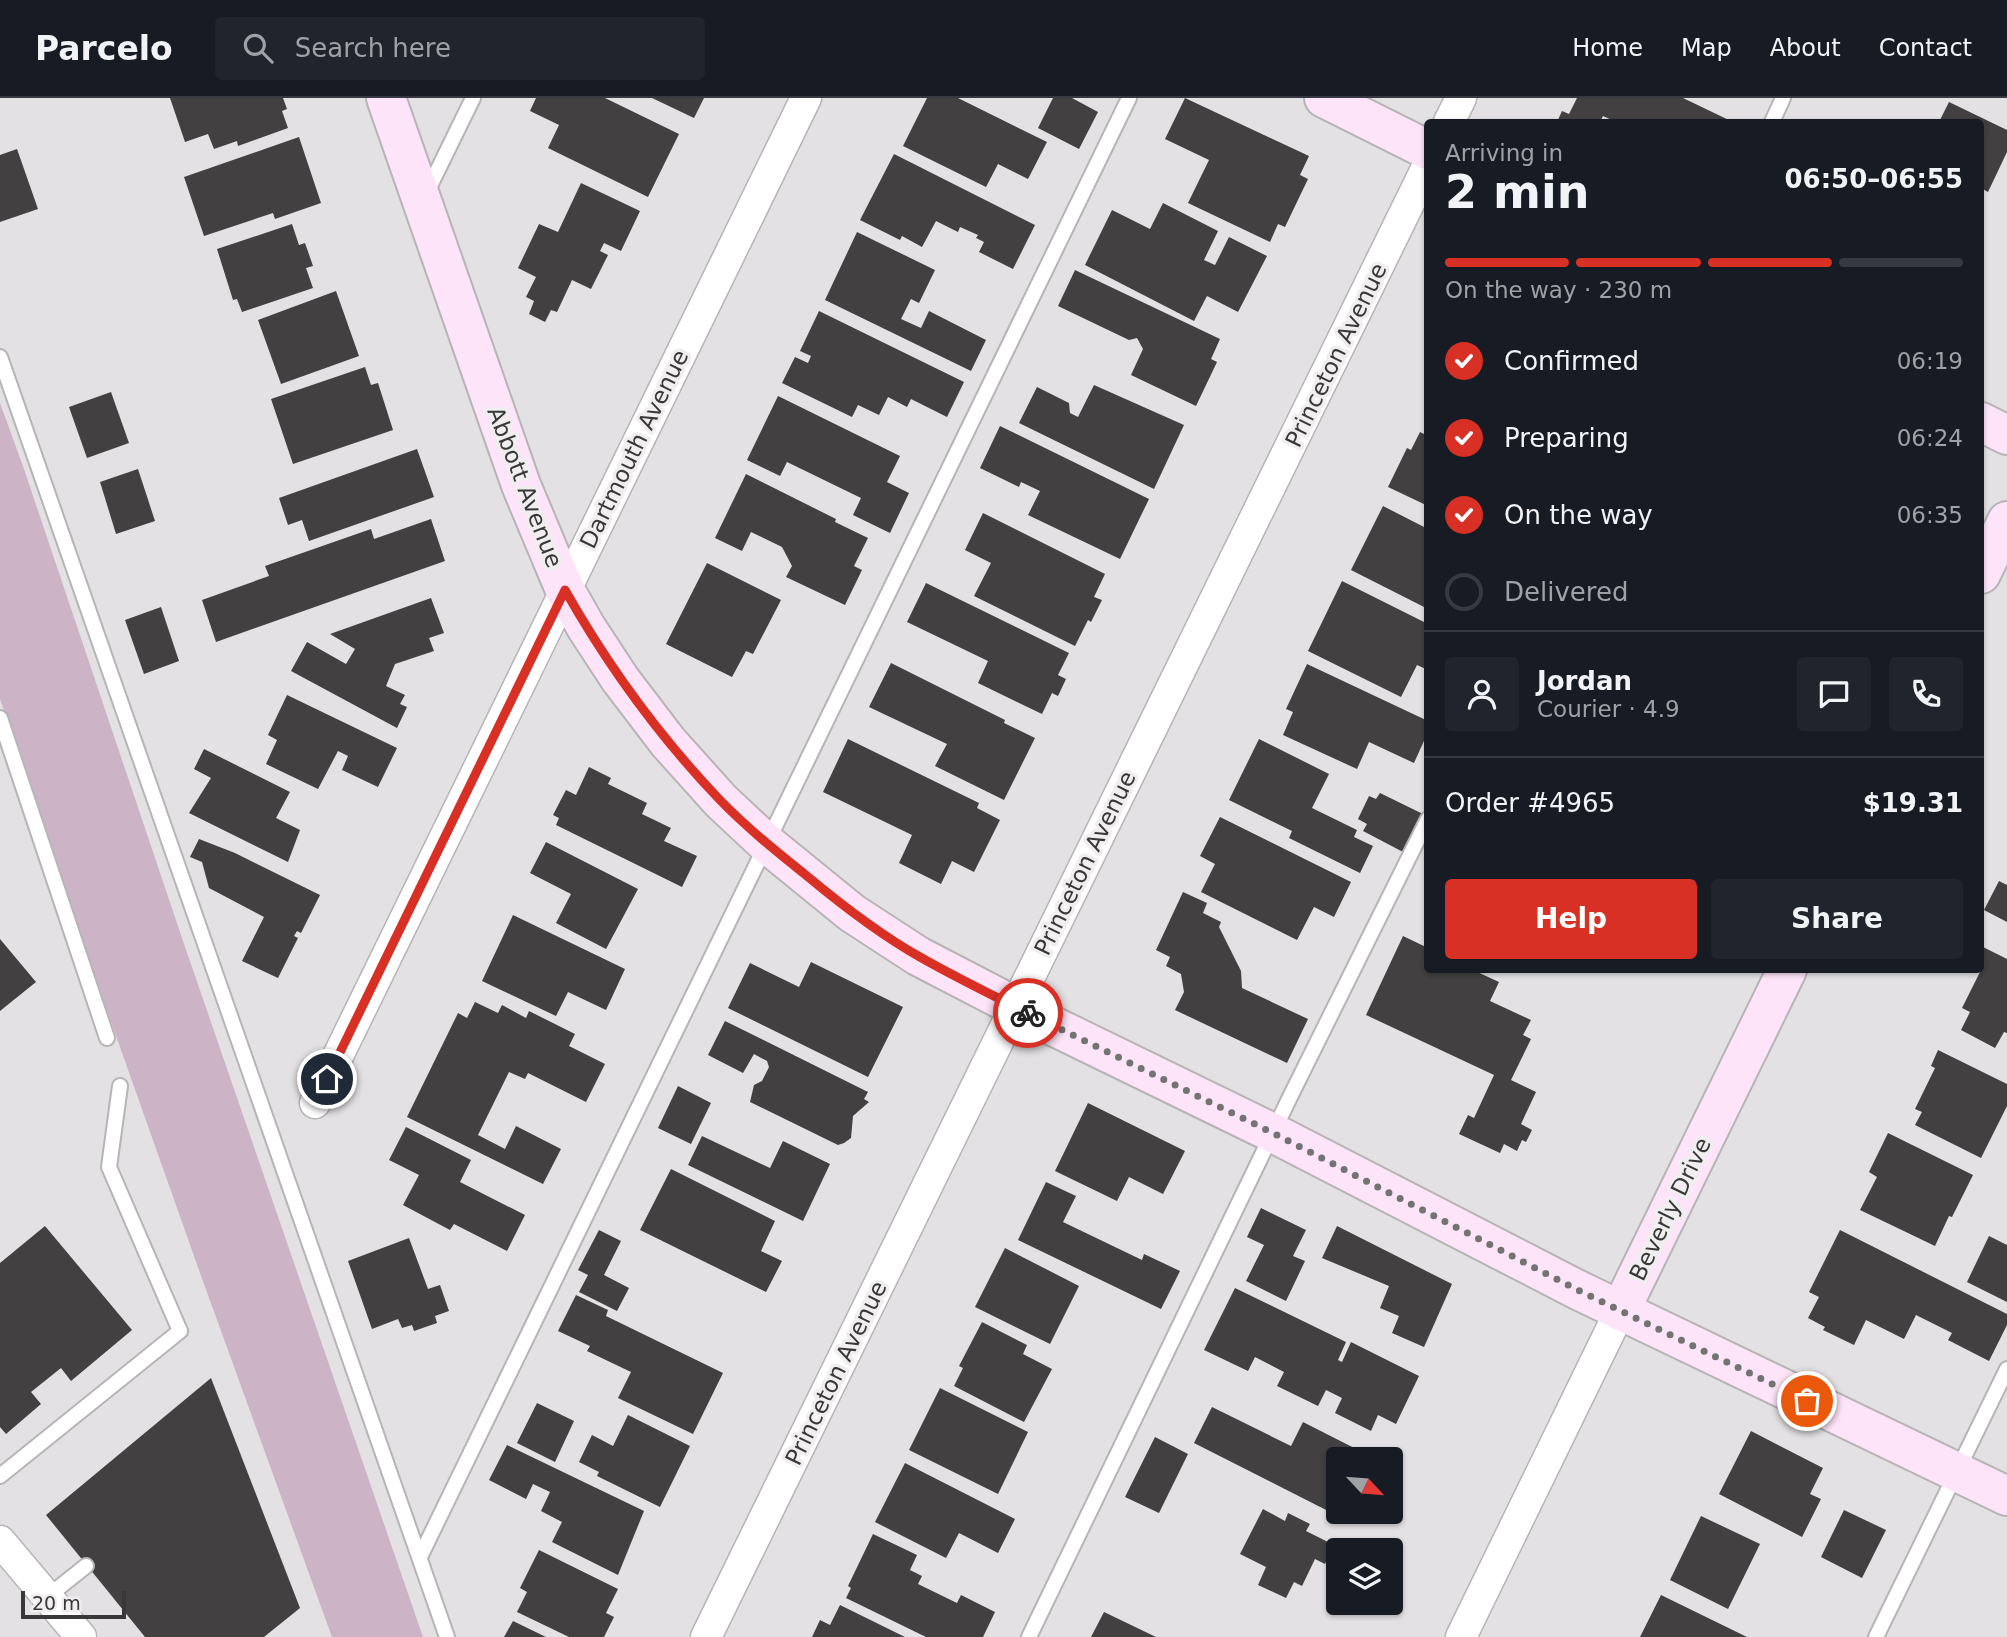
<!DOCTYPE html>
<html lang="en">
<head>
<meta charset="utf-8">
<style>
	:root { --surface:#171b24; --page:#20242c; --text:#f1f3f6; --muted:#9ea1a6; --line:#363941; --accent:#d93025 }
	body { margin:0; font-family:"DejaVu Sans",sans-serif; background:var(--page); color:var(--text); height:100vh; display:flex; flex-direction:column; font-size:26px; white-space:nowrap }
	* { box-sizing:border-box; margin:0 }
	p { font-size:23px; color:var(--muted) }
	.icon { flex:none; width:38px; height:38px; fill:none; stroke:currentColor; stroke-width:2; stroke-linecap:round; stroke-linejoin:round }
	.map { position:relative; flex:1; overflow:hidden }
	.side { position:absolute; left:1424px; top:21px; width:560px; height:854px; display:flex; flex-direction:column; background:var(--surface); border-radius:7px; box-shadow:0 2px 5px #0004 }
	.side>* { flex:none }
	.needle { width:46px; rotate:116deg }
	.tools { position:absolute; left:1326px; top:1349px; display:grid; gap:14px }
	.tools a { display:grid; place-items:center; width:77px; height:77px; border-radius:7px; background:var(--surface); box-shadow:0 2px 5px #0004; font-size:35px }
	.scale { position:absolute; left:21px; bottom:18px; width:105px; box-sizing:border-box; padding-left:7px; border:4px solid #393838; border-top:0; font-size:19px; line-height:24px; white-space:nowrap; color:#393838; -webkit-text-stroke:5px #f1eef0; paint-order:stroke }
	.pin { position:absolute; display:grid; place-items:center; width:60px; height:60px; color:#fff; margin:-30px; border:4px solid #fff; border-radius:50%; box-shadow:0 2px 7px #0007 }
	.courier { position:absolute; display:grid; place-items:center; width:70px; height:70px; margin:-35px; border:5px solid #d93025; border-radius:50%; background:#fff; color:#222; box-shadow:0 2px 9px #0007 }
	.head em { font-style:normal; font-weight:600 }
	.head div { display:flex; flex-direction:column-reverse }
	.head { display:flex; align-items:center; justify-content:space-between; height:119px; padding:0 21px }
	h1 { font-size:46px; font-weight:600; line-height:52px }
	.bar { display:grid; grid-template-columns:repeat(4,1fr); gap:10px 7px; align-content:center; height:84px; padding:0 21px }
	.bar i { height:9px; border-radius:5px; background:var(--line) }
	.bar .on { background:var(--accent) }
	.bar p { grid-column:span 4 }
	.line { display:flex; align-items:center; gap:18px; padding:0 21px; border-top:2px solid var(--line) }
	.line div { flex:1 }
	.round { display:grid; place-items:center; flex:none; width:74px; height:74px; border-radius:7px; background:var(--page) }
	ol { padding:0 21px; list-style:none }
	li { display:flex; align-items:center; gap:21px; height:77px }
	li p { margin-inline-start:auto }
	li .icon { padding:7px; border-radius:50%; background:var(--accent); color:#fff; stroke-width:4 }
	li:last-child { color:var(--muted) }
	li i { width:38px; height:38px; border:4px solid var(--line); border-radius:50% }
	.primary-button { display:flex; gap:14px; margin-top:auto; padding:14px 21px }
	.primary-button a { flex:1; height:80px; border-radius:7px; background:var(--accent); color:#fff; font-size:28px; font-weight:600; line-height:80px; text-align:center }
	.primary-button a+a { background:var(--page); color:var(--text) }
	header { display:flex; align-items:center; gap:42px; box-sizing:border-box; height:98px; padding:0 35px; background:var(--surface); border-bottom:2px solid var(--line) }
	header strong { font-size:33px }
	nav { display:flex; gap:38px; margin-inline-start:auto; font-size:24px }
	.search { width:490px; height:63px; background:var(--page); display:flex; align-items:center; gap:18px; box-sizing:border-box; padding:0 24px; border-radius:7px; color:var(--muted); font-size:26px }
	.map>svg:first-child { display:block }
	.green { fill:#ccb4c6 }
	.building { fill:#424041 }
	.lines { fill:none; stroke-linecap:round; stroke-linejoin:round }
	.lane-casing { stroke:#b7b4b6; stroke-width:18 }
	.street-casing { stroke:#b7b4b6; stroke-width:33 }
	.secondary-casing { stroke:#b7b4b6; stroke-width:42 }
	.lane { stroke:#fff; stroke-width:14 }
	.street { stroke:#fff; stroke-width:30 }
	.secondary { stroke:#fde4f8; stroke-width:38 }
	.done { stroke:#747374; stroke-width:7; stroke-dasharray:0 12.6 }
	.route { stroke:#d93025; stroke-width:9 }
	.labels { text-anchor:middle; stroke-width:7; stroke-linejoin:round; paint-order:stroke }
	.street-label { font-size:23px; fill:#393838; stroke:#f1eef0 }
</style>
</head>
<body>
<header>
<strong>Parcelo</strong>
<div class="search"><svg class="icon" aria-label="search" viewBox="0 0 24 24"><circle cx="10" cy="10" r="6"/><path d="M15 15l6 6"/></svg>Search here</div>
<nav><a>Home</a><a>Map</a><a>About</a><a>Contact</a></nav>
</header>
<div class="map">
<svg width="2007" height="1539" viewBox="0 0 2007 1539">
	<rect width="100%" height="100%" fill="#e3e1e3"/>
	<path class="green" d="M0,305L24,371L183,843L423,1539H332L200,1175L80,836L0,601Z"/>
	<g class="building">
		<path d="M170,0H283L287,11L282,13L288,30L238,48L237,43L214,51L208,36L185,44Z"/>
		<path d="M536,0H605L679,36L648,99L548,50L559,27L530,13Z"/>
		<path d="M652,0H704L694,20Z"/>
		<path d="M927,0H958L1047,44L1028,81L998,66L986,89L903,48Z"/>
		<path d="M1053,0H1072L1098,14L1079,51L1038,30Z"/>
		<path d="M1185,0L1309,58L1300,77L1308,81L1285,129L1278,126L1270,144L1188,105L1209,62L1165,41Z"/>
		<path d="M1577,0H1683L1733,24H1616L1603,18L1600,24H1557L1562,13L1569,16Z"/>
		<path d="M1949,4L2007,32V54L1988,94L1981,90V24H1939Z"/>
		<path d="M299,39L321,105L275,121L273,115L204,138L184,79Z"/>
		<path d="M17,51L38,111L0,124V57Z"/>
		<path d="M894,56L1035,127L1013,171L979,154L984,144L976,140L978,137L960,129L958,134L936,123L922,149L902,138L900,142L860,122Z"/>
		<path d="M581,85L640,113L621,153L604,145L600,153L608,157L591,191L572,182L557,214L551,212L545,224L529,216L534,203L526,199L536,179L518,170L539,126L558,134Z"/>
		<path d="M1163,105L1218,133L1204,162L1215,167L1229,139L1267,158L1238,214L1207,198L1194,223L1085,167L1112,112L1150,131Z"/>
		<path d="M292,126L299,147L305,145L313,168L306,170L313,190L242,214L237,201L233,202L217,151Z"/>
		<path d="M857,134L935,172L919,205L911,201L901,221L921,230L929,213L986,242L971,273L825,202Z"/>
		<path d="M1075,172L1220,241L1211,261L1217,264L1196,308L1131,277L1143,251L1137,240L1129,242L1058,208Z"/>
		<path d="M336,193L359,258L281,286L258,222Z"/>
		<path d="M819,213L964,284L947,319L911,301L907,309L888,299L879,317L858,307L852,319L782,285L795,259L808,265L811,258L800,253Z"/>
		<path d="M365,269L371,287L378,285L393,332L293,366L271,301Z"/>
		<path d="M1094,287L1184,327L1154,391L1019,325L1037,289L1069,305L1070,315L1078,319Z"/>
		<path d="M111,294L129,345L87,360L69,309Z"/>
		<path d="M778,298L900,358L887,384L909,395L890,435L853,417L861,400L787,364L780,378L747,362Z"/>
		<path d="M1000,328L1149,401L1120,461L1028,417L1040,393L1021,384L1019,389L980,370Z"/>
		<path d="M1420,334L1428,338V408L1388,389L1407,350L1411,352Z"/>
		<path d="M417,351L434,399L309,443L302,422L288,427L279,400Z"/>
		<path d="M138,371L155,423L116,436L100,384Z"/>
		<path d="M746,376L836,421L835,424L868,440L854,468L862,472L845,507L786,479L792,468L782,449L751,434L742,453L715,440Z"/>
		<path d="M1383,408L1428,431V511L1351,472Z"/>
		<path d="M983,415L1105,476L1094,499L1102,502L1091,524L1088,522L1075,548L974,498L991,465L965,452Z"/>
		<path d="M431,421L445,463L216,544L202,502L269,478L265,468L371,431L374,441Z"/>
		<path d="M707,465L781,502L753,556L746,553L732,579L666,546Z"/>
		<path d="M1342,483L1428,526V572L1417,567L1401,599L1308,553Z"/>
		<path d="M926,485L1069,555L1058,577L1066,581L1058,598L1052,595L1042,616L978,585L988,563L907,524Z"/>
		<path d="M431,500L444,535L429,540L434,553L395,566L386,588L405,597L400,606L407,609L397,630L291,573L307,544L346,566L355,551L330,536Z"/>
		<path d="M161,509L179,563L144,576L125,522Z"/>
		<path d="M891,565L1005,622L1004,625L1035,640L1004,702L935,668L947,646L869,609Z"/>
		<path d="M1307,566L1428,623V634L1414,665L1369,644L1357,671L1283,637L1293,614L1286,611Z"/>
		<path d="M287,597L397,650L378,689L342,672L348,658L338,653L318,691L266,666L277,642L268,637Z"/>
		<path d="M848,641L979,705L977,710L1000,722L974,774L952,763L941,786L899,765L912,737L823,694Z"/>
		<path d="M1259,641L1329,676L1312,710L1357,732L1354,739L1373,748L1360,775L1289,740L1292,733L1229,702Z"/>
		<path d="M204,651L290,694L276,720L300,732L288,764L189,715L211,680L194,671Z"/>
		<path d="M589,669L611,680L608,686L647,705L642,716L671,730L664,743L697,758L682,789L556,727L559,720L553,717L566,692L576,697Z"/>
		<path d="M1380,695L1425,717L1405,755L1363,733L1367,726L1358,721L1369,698L1376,701Z"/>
		<path d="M1220,719L1351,784L1334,819L1314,809L1297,842L1201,794L1215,766L1200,758Z"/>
		<path d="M199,741L235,755L320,797L301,835L297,833L294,838L298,840L278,880L242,863L264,819L209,790L202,764L190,759Z"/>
		<path d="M546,744L638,791L606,851L556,825L571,796L530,775Z"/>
		<path d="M1999,783L2007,787V824L1984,812Z"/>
		<path d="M1183,794L1207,805L1203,815L1221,824L1219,829L1241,873L1242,890L1308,921L1287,965L1175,912L1184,894L1181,876L1166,868L1170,859L1156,852Z"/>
		<path d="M513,817L625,871L606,912L568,894L556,918L482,883Z"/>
		<path d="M1403,838L1428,850V872H1473L1499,884L1490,903L1531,922L1523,937L1531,941L1511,982L1536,994L1521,1026L1532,1032L1526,1044L1522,1042L1517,1053L1504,1046L1500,1055L1459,1036L1468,1017L1474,1020L1494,977L1366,917Z"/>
		<path d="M0,841L36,884L0,913Z"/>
		<path d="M1981,848L2007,861V935L2004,934L1995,950L1961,932L1970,914L1962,910L1980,874L1976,872H1981Z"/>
		<path d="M811,864L903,909L868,979L728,910L750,865L799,889Z"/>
		<path d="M475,904L498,915L502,907L526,920L529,913L575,936L569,948L605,966L586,1004L528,975L525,981L509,974L478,1037L505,1051L516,1028L561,1051L543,1086L407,1019L458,915L467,920Z"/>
		<path d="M725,923L868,994L864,1001L869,1004L853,1018L851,1040L844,1045L838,1047L750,1004L754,987L762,983L769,969L767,963L754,956L743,975L708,957Z"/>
		<path d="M1938,952L2007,986V1008L1981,1060L1915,1027L1922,1014L1915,1011L1935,970L1931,968Z"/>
		<path d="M678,988L711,1005L691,1046L658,1030Z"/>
		<path d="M1088,1005L1185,1053L1163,1096L1129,1079L1117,1103L1055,1073Z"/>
		<path d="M406,1029L471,1062L460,1084L525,1117L507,1153L454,1126L450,1132L403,1107L419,1077L389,1062Z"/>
		<path d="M1888,1035L1973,1077L1952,1119L1949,1118L1935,1148L1860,1112L1877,1079L1869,1074Z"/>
		<path d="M702,1038L770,1070L783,1043L830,1066L803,1123L688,1067Z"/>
		<path d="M671,1071L775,1123L761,1153L782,1163L766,1194L640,1132Z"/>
		<path d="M1046,1084L1076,1098L1063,1124L1142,1162L1144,1156L1180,1173L1161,1211L1018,1142Z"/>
		<path d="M1261,1110L1306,1132L1293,1158L1305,1163L1286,1203L1246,1183L1264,1147L1247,1139Z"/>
		<path d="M45,1128L132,1232L71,1283L61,1270L31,1294L41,1306L6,1336L0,1329V1165Z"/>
		<path d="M1337,1128L1452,1186L1424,1249L1392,1235L1399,1218L1380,1210L1389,1188L1322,1160Z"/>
		<path d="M599,1132L621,1143L604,1177L629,1190L617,1213L579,1194L588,1177L578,1172Z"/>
		<path d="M1840,1132L2007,1216V1227L1989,1263L1948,1242L1952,1235L1916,1217L1904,1241L1866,1222L1854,1247L1823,1232L1825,1229L1808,1220L1819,1199L1809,1194Z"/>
		<path d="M1989,1138L2007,1147V1204L1967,1184Z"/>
		<path d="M409,1140L428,1191L440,1187L449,1213L435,1218L437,1225L414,1233L412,1227L402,1230L398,1221L372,1231L348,1163Z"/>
		<path d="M1005,1150L1079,1188L1050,1246L975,1209Z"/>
		<path d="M1235,1190L1346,1244L1338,1262L1342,1264L1351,1244L1419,1278L1396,1326L1378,1317L1371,1333L1335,1315L1342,1300L1326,1292L1318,1308L1277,1288L1284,1274L1255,1259L1248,1273L1204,1252Z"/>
		<path d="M576,1197L608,1212L606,1218L723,1275L693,1336L618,1300L631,1274L587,1253L590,1248L558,1233Z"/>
		<path d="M982,1224L1027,1247L1023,1256L1052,1271L1024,1324L954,1288L963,1270L959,1268Z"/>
		<path d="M211,1280L300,1510L264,1539H145L46,1417Z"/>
		<path d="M940,1290L1028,1334L998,1396L909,1352Z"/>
		<path d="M537,1305L574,1323L555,1364L517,1345Z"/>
		<path d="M1212,1309L1291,1348L1303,1324L1366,1356L1363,1362H1339V1411L1336,1417L1194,1345Z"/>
		<path d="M628,1317L690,1348L660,1409L597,1378L599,1374L579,1364L592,1337L613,1348Z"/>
		<path d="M1751,1333L1823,1370L1810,1396L1821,1401L1802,1439L1719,1396Z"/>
		<path d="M1155,1339L1188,1356L1159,1415L1125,1399Z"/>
		<path d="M507,1347L644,1413L618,1477L552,1444L562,1424L541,1413L550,1394L533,1386L526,1401L489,1382Z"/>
		<path d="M905,1365L1015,1421L998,1455L959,1435L946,1460L875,1424Z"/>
		<path d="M1263,1411L1285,1423L1288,1415L1310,1426L1306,1433L1334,1447L1325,1466L1315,1461L1302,1488L1294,1484L1286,1500L1258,1487L1266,1469L1240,1456Z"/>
		<path d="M1844,1412L1886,1432L1862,1480L1821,1459Z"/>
		<path d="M1701,1418L1760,1446L1728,1511L1670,1482Z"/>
		<path d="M873,1436L917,1457L910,1472L922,1478L918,1486L957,1505L961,1497L995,1514L983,1539H926L846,1500L851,1490L848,1488Z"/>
		<path d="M539,1452L618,1491L606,1515L614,1519L604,1539H569L517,1514L527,1494L520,1490Z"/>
		<path d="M1661,1497L1747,1539H1640Z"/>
		<path d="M840,1507L905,1539H812L820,1522L830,1527Z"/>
		<path d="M1104,1514L1156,1539H1091Z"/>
		<path d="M513,1523L546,1539H504Z"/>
	</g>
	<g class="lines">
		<g class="lane-casing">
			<g id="lane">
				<path d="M1772,24L1783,0"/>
				<path d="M426,96L473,0"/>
				<path d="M0,259L447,1539"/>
				<path d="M0,620L107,940"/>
				<path d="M0,1378L180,1233L109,1069L120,988"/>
				<path d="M420,1459L1129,0"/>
				<path d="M47,1499L86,1468"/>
				<path d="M1029,1539L1290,999L1428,721"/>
				<path d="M1876,1539L2007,1271"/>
			</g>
		</g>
		<g class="street-casing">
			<g id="street">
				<path d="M1449,24L1461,0"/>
				<path d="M315,1005L806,0"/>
				<path d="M0,1443L81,1539"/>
				<path d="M706,1539L1428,67"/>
				<path d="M1461,1539L1620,1213"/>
			</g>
		</g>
		<g class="secondary-casing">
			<g id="secondary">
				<path d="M386,0L521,387L565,492L586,529L620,581L668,644L721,703L766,745L852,815L918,858L1049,926L1273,1035L1578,1192L2007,1398"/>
				<path d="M1324,0L1428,52"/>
				<path d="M1981,324L2007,337"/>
				<path d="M1981,476L2007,423"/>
				<path d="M1620,1213L1787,872"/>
			</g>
		</g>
		<use href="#lane" class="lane"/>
		<use href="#street" class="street"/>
		<use href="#secondary" class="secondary"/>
	</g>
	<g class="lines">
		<path class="done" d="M1028,915L1273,1035L1578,1192L1807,1303"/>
		<path class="route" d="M327,981L565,492C608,568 659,638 719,701C746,729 777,754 807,778C843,808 879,836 920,859C955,879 992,897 1028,915"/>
	</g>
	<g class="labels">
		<g class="street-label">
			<text transform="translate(1336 257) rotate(-64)" y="8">Princeton Avenue</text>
			<text transform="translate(634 351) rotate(-64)" y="8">Dartmouth Avenue</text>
			<text transform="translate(525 389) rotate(69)" y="8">Abbott Avenue</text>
			<text transform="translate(1085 765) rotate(-64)" y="8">Princeton Avenue</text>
			<text transform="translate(1670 1111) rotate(-64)" y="8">Beverly Drive</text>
			<text transform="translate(836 1275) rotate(-64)" y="8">Princeton Avenue</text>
		</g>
	</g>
</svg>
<div class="tools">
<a><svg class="needle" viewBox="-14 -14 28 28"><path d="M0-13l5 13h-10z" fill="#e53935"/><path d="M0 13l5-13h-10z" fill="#9ea1a6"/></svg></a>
<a><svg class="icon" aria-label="layers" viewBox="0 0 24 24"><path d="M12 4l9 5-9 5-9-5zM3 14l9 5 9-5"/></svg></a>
</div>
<div class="scale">20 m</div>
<div class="pin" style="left:1807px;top:1303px;background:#ea580c"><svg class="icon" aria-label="bag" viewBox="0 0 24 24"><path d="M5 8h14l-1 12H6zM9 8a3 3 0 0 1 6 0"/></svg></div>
<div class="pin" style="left:327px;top:981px;background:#1f2937"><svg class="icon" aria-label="home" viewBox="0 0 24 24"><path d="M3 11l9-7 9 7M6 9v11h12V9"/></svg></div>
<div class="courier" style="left:1028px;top:915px"><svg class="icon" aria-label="bike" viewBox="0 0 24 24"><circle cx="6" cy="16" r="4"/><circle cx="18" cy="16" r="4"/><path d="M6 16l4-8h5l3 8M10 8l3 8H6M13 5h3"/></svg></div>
<section class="side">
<div class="head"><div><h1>2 min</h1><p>Arriving in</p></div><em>06:50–06:55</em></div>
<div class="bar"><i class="on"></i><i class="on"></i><i class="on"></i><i></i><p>On the way · 230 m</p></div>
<ol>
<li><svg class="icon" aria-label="check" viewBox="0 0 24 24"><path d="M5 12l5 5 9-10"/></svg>Confirmed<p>06:19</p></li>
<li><svg class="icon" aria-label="check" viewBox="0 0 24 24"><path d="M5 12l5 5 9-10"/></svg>Preparing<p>06:24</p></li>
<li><svg class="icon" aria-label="check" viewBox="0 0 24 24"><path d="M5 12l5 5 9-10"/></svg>On the way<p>06:35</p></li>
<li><i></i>Delivered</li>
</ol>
<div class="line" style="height:126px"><a class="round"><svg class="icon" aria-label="person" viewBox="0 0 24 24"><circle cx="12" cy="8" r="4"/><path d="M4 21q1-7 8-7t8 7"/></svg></a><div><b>Jordan</b><p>Courier · 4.9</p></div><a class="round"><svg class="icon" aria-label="chat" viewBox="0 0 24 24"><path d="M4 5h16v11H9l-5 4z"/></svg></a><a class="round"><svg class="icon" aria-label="phone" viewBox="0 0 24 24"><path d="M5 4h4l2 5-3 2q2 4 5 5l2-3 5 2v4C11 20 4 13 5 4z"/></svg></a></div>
<div class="line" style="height:91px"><div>Order #4965</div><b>$19.31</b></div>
<div class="primary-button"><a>Help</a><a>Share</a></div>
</section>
</div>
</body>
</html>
